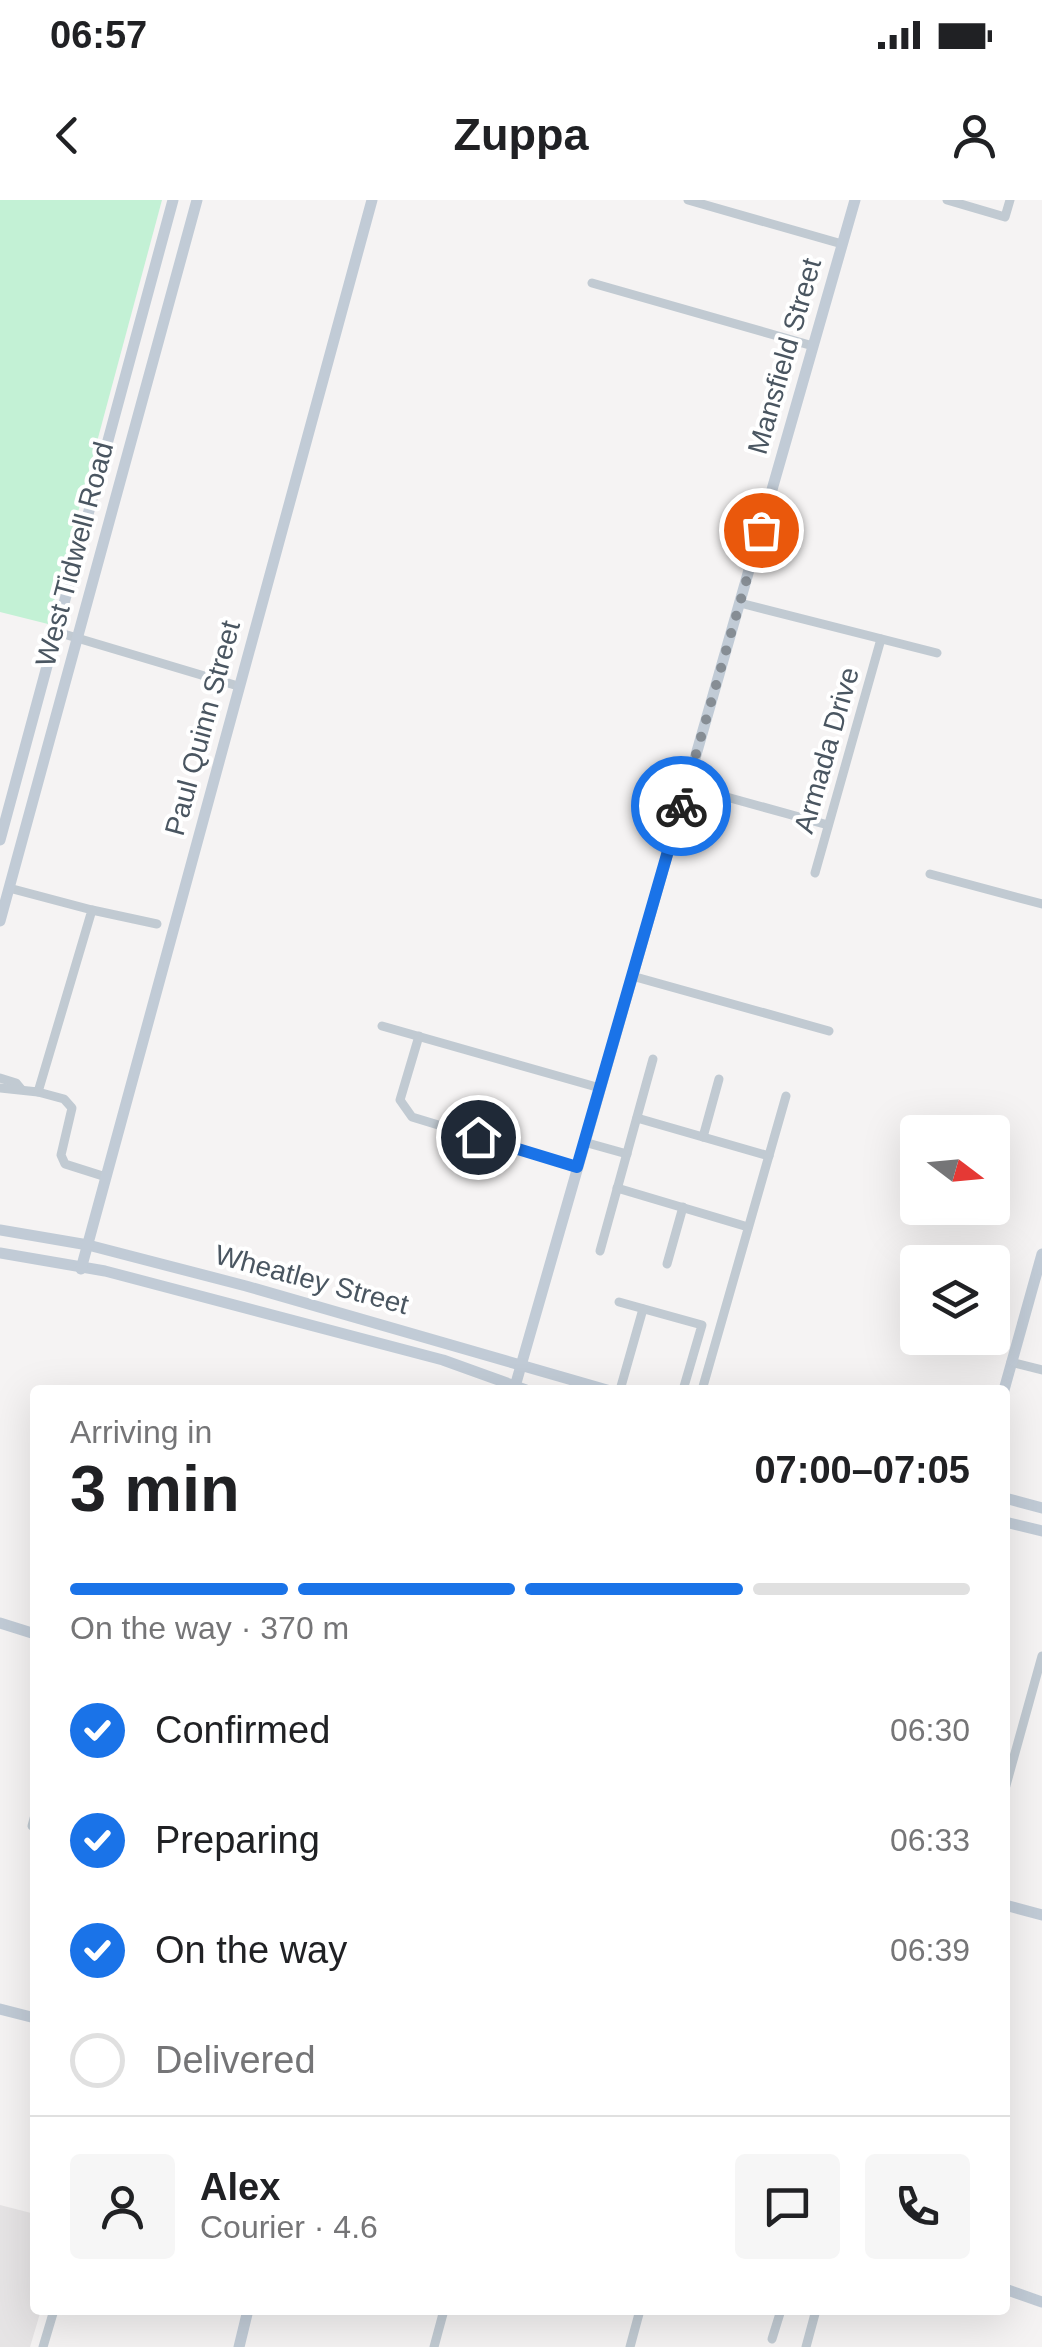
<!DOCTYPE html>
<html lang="en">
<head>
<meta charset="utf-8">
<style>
	:root { --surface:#fff; --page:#f6f6f6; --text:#202124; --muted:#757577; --line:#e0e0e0; --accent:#1a73e8 }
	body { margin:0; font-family:Arial,sans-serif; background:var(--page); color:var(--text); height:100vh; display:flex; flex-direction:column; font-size:38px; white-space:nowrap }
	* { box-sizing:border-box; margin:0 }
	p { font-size:32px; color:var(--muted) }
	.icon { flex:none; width:55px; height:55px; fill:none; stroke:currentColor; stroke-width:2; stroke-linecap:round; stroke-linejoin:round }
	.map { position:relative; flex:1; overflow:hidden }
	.sheet { position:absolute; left:30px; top:1185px; width:980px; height:930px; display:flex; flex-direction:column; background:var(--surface); border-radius:10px; box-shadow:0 10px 40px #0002 }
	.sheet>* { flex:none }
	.needle { width:65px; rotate:106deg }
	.tools { position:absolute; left:900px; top:915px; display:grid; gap:20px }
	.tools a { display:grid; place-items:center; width:110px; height:110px; border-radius:10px; background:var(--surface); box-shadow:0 10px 40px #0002; font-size:50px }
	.pin { position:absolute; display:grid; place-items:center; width:85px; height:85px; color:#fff; margin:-42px; border:5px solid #fff; border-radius:50%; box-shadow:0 2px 10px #0007 }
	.courier { position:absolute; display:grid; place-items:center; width:100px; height:100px; margin:-50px; border:8px solid #1a73e8; border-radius:50%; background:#fff; color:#222; box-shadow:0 2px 12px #0007 }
	.summary em { font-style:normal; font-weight:700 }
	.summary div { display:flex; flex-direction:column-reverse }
	.summary { display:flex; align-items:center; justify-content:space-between; height:170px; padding:0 40px }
	h1 { font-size:65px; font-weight:700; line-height:75px }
	.bar { display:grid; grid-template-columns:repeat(4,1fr); gap:15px 10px; align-content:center; height:120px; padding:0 40px }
	.bar i { height:12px; border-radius:8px; background:var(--line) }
	.bar .active { background:var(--accent) }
	.bar p { grid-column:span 4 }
	.line { display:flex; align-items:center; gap:25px; padding:0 40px; border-top:2px solid var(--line) }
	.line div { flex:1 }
	.round { display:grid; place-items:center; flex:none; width:105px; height:105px; border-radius:10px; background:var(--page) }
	ol { padding:0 40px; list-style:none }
	li { display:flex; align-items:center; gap:30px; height:110px }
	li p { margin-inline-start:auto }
	li .icon { padding:10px; border-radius:50%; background:var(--accent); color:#fff; stroke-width:4 }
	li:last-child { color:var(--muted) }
	li i { width:55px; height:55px; border:5px solid var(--line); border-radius:50% }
	.status { display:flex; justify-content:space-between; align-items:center; height:70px; padding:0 50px; background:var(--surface); direction:ltr }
	.status svg { height:28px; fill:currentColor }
	header { display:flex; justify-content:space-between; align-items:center; height:130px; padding:0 40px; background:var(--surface); font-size:45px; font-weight:700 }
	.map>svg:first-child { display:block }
	.education { fill:#e6e4e5 }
	.green { fill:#c3f1d5 }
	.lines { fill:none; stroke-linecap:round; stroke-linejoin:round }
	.street { stroke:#c1cad2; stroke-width:9 }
	.secondary { stroke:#c1cbd6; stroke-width:11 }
	.done { stroke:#868d94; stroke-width:10; stroke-dasharray:0 18 }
	.route { stroke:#1a73e8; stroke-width:12 }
	.labels { text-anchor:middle; stroke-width:8; stroke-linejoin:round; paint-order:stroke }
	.street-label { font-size:28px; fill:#4a5661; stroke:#fff }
</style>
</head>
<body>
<div class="status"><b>06:57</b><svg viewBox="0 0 49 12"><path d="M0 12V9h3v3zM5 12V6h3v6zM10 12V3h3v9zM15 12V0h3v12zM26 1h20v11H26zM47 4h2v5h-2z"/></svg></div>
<header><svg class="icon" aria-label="back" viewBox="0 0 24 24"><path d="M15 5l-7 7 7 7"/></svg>Zuppa<svg class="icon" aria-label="person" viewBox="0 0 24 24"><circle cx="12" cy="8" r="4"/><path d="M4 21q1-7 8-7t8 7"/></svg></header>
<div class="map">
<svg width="1042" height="2147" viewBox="0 0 1042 2147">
	<rect width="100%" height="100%" fill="#f5f3f3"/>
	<path class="education" d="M0,2005L35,2014V2110H41L30,2147H0Z"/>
	<path class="green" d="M0,0H162L48,424L0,412Z"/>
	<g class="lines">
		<g class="street">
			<path d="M688,0L842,44"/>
			<path d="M947,0L1005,17L1010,0"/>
			<path d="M592,83L813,146"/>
			<path d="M740,403L937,453"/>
			<path d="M57,432L238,486"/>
			<path d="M687,586L828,625"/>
			<path d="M815,673L881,439"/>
			<path d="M930,674L1042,704"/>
			<path d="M92,710L157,724"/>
			<path d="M632,776L829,831"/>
			<path d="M382,826L600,888"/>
			<path d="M419,836L400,900L412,917L577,967"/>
			<path d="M0,878L16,883L21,889"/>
			<path d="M0,888L38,892L92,710L9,688"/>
			<path d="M38,892L64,899L72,908L61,955L65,964L106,977"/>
			<path d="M637,918L769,956"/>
			<path d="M703,937L719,879"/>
			<path d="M584,942L627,954"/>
			<path d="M617,988L748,1027"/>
			<path d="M600,1051L653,859"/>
			<path d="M667,1064L683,1007"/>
			<path d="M619,1102L702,1125L683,1190"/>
			<path d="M1011,1162L1042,1170"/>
			<path d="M620,1190L643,1109"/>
			<path d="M702,1190L786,896"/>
			<path d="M1005,1589L1042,1456"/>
			<path d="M32,1626L35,1615"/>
			<path d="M772,2139L781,2110"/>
			<path d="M43,2147L54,2110"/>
			<path d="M434,2147L444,2110"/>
			<path d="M630,2147L640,2110"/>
			<path d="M806,2147L816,2110"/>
		</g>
		<g class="secondary">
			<path d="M0,640L173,0"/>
			<path d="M0,721L197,0"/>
			<path d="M0,1030L88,1045L246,1086L607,1190"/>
			<path d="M0,1053L105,1071L443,1160L526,1190"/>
			<path d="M81,1069L372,0"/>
			<path d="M514,1190L855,0"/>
			<path d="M1004,1190L1042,1054"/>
			<path d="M1005,1298L1042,1308"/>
			<path d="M1005,1322L1042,1331"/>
			<path d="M0,1423L35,1434"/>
			<path d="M1005,1705L1042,1715"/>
			<path d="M0,1809L35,1818"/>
			<path d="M1005,2089L1042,2102"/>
			<path d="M239,2147L248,2110"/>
		</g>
	</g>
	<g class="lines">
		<path class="done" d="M681,606L761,330"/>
		<path class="route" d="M478,937L577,967L681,606"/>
	</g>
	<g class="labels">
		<g class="street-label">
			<text transform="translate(784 156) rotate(-74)" y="10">Mansfield Street</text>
			<text transform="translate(74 354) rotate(-75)" y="10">West Tidwell Road</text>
			<text transform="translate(202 528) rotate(-75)" y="10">Paul Quinn Street</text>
			<text transform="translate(826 550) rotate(-74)" y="10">Armada Drive</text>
			<text transform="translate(312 1079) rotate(15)" y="10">Wheatley Street</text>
		</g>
	</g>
</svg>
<div class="tools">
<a><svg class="needle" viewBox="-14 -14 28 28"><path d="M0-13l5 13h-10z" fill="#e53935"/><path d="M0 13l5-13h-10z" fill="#757577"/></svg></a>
<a><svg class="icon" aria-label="layers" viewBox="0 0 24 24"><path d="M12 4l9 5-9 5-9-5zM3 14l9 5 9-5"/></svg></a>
</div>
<div class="pin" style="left:761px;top:330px;background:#ea580c"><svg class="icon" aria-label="bag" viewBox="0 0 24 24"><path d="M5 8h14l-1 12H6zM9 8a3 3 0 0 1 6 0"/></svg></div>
<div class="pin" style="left:478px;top:937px;background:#1f2937"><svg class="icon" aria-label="home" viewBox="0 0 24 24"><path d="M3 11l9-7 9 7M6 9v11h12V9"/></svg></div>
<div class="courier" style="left:681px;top:606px"><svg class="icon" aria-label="bike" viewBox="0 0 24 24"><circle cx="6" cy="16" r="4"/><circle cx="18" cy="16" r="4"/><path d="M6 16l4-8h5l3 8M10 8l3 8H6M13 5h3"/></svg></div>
<section class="sheet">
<div class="summary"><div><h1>3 min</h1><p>Arriving in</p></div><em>07:00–07:05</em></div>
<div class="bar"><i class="active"></i><i class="active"></i><i class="active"></i><i></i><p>On the way · 370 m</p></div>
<ol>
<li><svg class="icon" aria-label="check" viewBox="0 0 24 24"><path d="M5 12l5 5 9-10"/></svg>Confirmed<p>06:30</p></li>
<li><svg class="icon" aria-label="check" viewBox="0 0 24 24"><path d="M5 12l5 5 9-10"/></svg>Preparing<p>06:33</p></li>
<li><svg class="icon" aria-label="check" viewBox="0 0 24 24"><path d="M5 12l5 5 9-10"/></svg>On the way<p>06:39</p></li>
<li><i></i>Delivered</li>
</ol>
<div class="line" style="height:180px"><a class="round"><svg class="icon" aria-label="person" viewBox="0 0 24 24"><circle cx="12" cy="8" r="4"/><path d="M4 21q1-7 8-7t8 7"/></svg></a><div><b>Alex</b><p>Courier · 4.6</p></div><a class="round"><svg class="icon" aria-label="chat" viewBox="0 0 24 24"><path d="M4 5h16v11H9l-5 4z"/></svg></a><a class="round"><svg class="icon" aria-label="phone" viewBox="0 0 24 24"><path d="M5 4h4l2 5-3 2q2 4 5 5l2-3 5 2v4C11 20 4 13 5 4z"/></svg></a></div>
</section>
</div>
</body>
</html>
